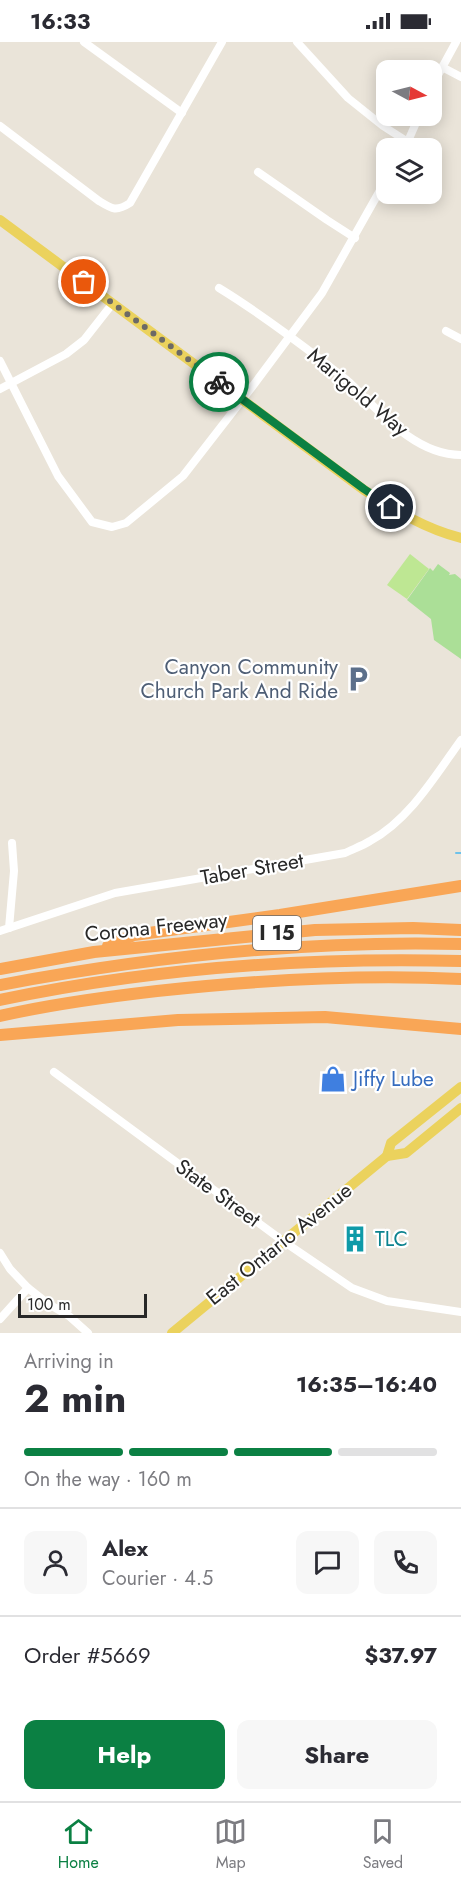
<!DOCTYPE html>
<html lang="en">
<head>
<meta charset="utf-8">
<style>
	:root { --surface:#fff; --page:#f7f7f7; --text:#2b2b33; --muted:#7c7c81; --line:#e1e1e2; --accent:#0b8043 }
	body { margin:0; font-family:Jost,sans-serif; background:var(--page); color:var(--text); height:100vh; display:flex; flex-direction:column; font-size:22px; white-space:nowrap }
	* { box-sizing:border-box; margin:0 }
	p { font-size:20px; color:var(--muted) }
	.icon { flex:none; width:33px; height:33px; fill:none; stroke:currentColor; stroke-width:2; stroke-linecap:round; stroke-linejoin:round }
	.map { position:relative; height:1291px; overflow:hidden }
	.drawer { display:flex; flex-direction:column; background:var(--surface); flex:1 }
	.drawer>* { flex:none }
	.needle { width:39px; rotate:97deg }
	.tools { position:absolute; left:376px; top:18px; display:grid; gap:12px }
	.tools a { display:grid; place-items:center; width:66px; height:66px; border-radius:12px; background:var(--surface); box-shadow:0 3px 15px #0003; font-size:30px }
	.scale { position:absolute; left:18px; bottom:15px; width:129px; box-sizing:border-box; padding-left:6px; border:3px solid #282828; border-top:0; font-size:16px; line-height:21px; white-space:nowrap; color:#282828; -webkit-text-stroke:4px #fff; paint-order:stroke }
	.pin { position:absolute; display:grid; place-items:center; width:51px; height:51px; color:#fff; margin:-26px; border:3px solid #fff; border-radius:50%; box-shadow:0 2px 6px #0007 }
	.courier { position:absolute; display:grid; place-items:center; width:60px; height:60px; margin:-30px; border:4px solid #0b8043; border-radius:50%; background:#fff; color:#222; box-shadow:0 2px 8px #0007 }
	.overview em { font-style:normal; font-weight:700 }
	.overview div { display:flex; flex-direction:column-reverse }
	.overview { display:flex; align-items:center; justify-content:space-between; height:102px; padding:0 24px }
	h1 { font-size:39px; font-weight:700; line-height:45px }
	.bar { display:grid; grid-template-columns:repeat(4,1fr); gap:9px 6px; align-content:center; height:72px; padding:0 24px }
	.bar i { height:8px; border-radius:4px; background:var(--line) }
	.bar .on { background:var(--accent) }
	.bar p { grid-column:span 4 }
	.line { display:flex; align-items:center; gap:15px; padding:0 24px; border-top:2px solid var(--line) }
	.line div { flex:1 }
	.round { display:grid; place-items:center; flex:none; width:63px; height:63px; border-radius:12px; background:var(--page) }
	.cta { display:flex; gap:12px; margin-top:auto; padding:12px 24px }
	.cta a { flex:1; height:69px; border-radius:12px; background:var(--accent); color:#fff; font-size:24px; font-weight:700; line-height:69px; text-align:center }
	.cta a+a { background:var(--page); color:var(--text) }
	.status { display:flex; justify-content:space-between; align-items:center; height:42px; padding:0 30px; background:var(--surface); direction:ltr }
	.status svg { height:16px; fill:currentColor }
	.tab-bar { display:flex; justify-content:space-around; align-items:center; height:84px; border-top:2px solid var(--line); background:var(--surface); font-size:16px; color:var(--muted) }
	.tab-bar a { display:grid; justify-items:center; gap:3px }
	.tab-bar .on { color:var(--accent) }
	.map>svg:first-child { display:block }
	.green { fill:#abdf97 }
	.pitch { fill:#bee793 }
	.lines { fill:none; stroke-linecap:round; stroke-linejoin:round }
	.stream { stroke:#6ec2ea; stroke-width:2 }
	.minor { stroke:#fff; stroke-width:8 }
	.major { stroke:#ebd25d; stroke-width:10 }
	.highway { stroke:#f9a656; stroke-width:12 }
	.done { stroke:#6c6a66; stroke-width:6; stroke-dasharray:0 10.8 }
	.route { stroke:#0b8043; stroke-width:8 }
	.labels { text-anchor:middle; stroke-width:4.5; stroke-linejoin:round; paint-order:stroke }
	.shield { fill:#fff; stroke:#686868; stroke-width:1.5 }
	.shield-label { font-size:20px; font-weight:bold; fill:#282828 }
	.street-label { font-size:21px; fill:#282828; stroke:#fff }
	.service-label { font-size:21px; fill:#4e5e75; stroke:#fff; text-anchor:end }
	.shop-label { font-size:21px; fill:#366cbe; stroke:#fff; text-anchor:start }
	.culture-label { font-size:21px; fill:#0d838f; stroke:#fff; text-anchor:start }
</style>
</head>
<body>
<div class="status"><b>16:33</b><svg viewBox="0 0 49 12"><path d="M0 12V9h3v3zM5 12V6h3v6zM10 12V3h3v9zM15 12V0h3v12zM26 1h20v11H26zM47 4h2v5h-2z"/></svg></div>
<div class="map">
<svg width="461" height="1291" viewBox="0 0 461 1291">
	<rect width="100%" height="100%" fill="#eae4d9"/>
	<path class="green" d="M438,522L450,531L449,533L455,532L461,537V617L434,598L431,577L407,558L430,526L433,529Z"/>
	<path class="pitch" d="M410,512L429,527L407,557L387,543Z"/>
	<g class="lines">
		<path class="stream" d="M456,811H461"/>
		<g class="minor">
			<path d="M84,0L182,71"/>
			<path d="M297,0L348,56L383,84L408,100"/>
			<path d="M442,25L461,35"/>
			<path d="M432,44L456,0"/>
			<path d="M0,84L99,159C112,167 116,170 130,161L222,0"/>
			<path d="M405,106L419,74"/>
			<path d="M258,130L327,178L355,196"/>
			<path d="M219,246C255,268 290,294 324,320C332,327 341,333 349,340C379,369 415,413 461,413"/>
			<path d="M446,289L461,297"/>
			<path d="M0,319L58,434L92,480L112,485L126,481L183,434L252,345L322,251L387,136"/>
			<path d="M0,347L66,312L84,298L113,261"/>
			<path d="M9,886L14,829L12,801"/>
			<path d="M0,889L115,851L345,811C353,807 362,804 370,799C410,777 435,734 461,698"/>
			<path d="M54,1030L283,1199L352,1246L387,1259L461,1270"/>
			<path d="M0,1211L10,1227L28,1246L47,1261L69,1274L88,1291"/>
			<path d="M0,1277L28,1246"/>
		</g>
		<g class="major">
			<path d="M0,178L364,448C397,469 423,486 461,496"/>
			<path d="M387,1114L391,1101L461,1045"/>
			<path d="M172,1291L387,1114L406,1111L461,1066"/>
		</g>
		<g class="highway">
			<path d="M108,904L134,893L280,873L461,844"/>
			<path d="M0,927L94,910L315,888L413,886L461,888"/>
			<path d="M0,943C154,914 304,898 461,902"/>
			<path d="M0,958C152,926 306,915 461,919"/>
			<path d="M0,974C52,962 105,955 157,949C258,938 360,932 461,937"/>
			<path d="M0,993L178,978L325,975L461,987"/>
		</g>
	</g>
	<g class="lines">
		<path class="done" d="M84,240L219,340"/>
		<path class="route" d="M219,340L364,447L391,465"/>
	</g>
	<defs>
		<g id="parking-bare" transform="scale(2.07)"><path d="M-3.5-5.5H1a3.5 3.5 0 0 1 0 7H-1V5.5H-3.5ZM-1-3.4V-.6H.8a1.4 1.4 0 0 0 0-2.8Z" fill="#5c6f8a" stroke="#fff" stroke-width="2.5" paint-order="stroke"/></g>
		<g id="shop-bare" transform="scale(2.07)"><path d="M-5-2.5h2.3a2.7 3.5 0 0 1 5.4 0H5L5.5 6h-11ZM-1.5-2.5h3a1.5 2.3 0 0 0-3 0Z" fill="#3f7fe0" stroke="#fff" stroke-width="2.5" paint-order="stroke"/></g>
		<g id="building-bare" transform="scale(2.07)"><path d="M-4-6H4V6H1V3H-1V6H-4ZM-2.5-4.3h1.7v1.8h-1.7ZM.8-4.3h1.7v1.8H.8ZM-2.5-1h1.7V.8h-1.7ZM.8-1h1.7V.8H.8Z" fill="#0f9aa8" stroke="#fff" stroke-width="2.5" paint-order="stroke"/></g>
	</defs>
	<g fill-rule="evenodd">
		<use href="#parking-bare" x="358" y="637"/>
		<use href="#shop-bare" x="333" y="1037"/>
		<use href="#building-bare" x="355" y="1197"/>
	</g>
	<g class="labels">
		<rect class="shield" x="253" y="874" width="48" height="34" rx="4.5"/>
		<g class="shield-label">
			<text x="277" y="898">I 15</text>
		</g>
		<g class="street-label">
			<text transform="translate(358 350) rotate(40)" y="7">Marigold Way</text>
			<text transform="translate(252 827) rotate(-10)" y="7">Taber Street</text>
			<text transform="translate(156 885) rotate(-6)" y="7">Corona Freeway</text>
			<text transform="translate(218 1151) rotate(36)" y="7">State Street</text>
			<text transform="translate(279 1202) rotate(-39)" y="7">East Ontario Avenue</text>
		</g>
		<g class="service-label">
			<text x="338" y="632">Canyon Community<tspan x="338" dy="24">Church Park And Ride</tspan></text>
		</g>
		<g class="shop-label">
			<text x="353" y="1044">Jiffy Lube</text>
		</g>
		<g class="culture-label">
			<text x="375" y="1204">TLC</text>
		</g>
	</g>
</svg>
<div class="tools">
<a><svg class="needle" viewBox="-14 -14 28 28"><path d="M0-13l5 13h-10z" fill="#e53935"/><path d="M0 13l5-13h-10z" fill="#7c7c81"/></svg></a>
<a><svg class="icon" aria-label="layers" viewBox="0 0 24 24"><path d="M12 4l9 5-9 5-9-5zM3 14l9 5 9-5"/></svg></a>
</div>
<div class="scale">100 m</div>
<div class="pin" style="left:84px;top:240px;background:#ea580c"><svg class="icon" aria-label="bag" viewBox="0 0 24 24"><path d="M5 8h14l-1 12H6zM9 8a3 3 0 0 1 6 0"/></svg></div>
<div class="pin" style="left:391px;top:465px;background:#1f2937"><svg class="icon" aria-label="home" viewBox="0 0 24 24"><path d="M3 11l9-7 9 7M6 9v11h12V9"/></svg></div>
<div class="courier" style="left:219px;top:340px"><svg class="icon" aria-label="bike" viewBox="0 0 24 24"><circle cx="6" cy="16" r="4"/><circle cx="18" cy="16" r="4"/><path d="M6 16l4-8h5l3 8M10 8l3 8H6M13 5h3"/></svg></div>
</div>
<section class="drawer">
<div class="overview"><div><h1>2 min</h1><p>Arriving in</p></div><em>16:35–16:40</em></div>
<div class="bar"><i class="on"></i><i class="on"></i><i class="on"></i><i></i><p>On the way · 160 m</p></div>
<div class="line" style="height:108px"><a class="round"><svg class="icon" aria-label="person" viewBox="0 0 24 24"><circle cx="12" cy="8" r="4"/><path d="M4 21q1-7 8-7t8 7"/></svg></a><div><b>Alex</b><p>Courier · 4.5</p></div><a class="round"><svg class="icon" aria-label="chat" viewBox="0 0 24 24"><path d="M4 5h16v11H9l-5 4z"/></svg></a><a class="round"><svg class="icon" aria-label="phone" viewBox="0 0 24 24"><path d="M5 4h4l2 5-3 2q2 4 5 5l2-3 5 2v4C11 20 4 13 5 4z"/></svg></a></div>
<div class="line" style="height:78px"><div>Order #5669</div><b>$37.97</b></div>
<div class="cta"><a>Help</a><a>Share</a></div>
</section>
<nav class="tab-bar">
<a class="on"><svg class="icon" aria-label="home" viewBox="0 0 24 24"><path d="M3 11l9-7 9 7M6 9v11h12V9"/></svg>Home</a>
<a><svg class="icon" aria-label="map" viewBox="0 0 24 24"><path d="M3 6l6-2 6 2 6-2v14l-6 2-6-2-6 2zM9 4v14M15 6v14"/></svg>Map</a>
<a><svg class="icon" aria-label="saved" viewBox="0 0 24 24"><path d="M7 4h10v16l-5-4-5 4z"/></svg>Saved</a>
</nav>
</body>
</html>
